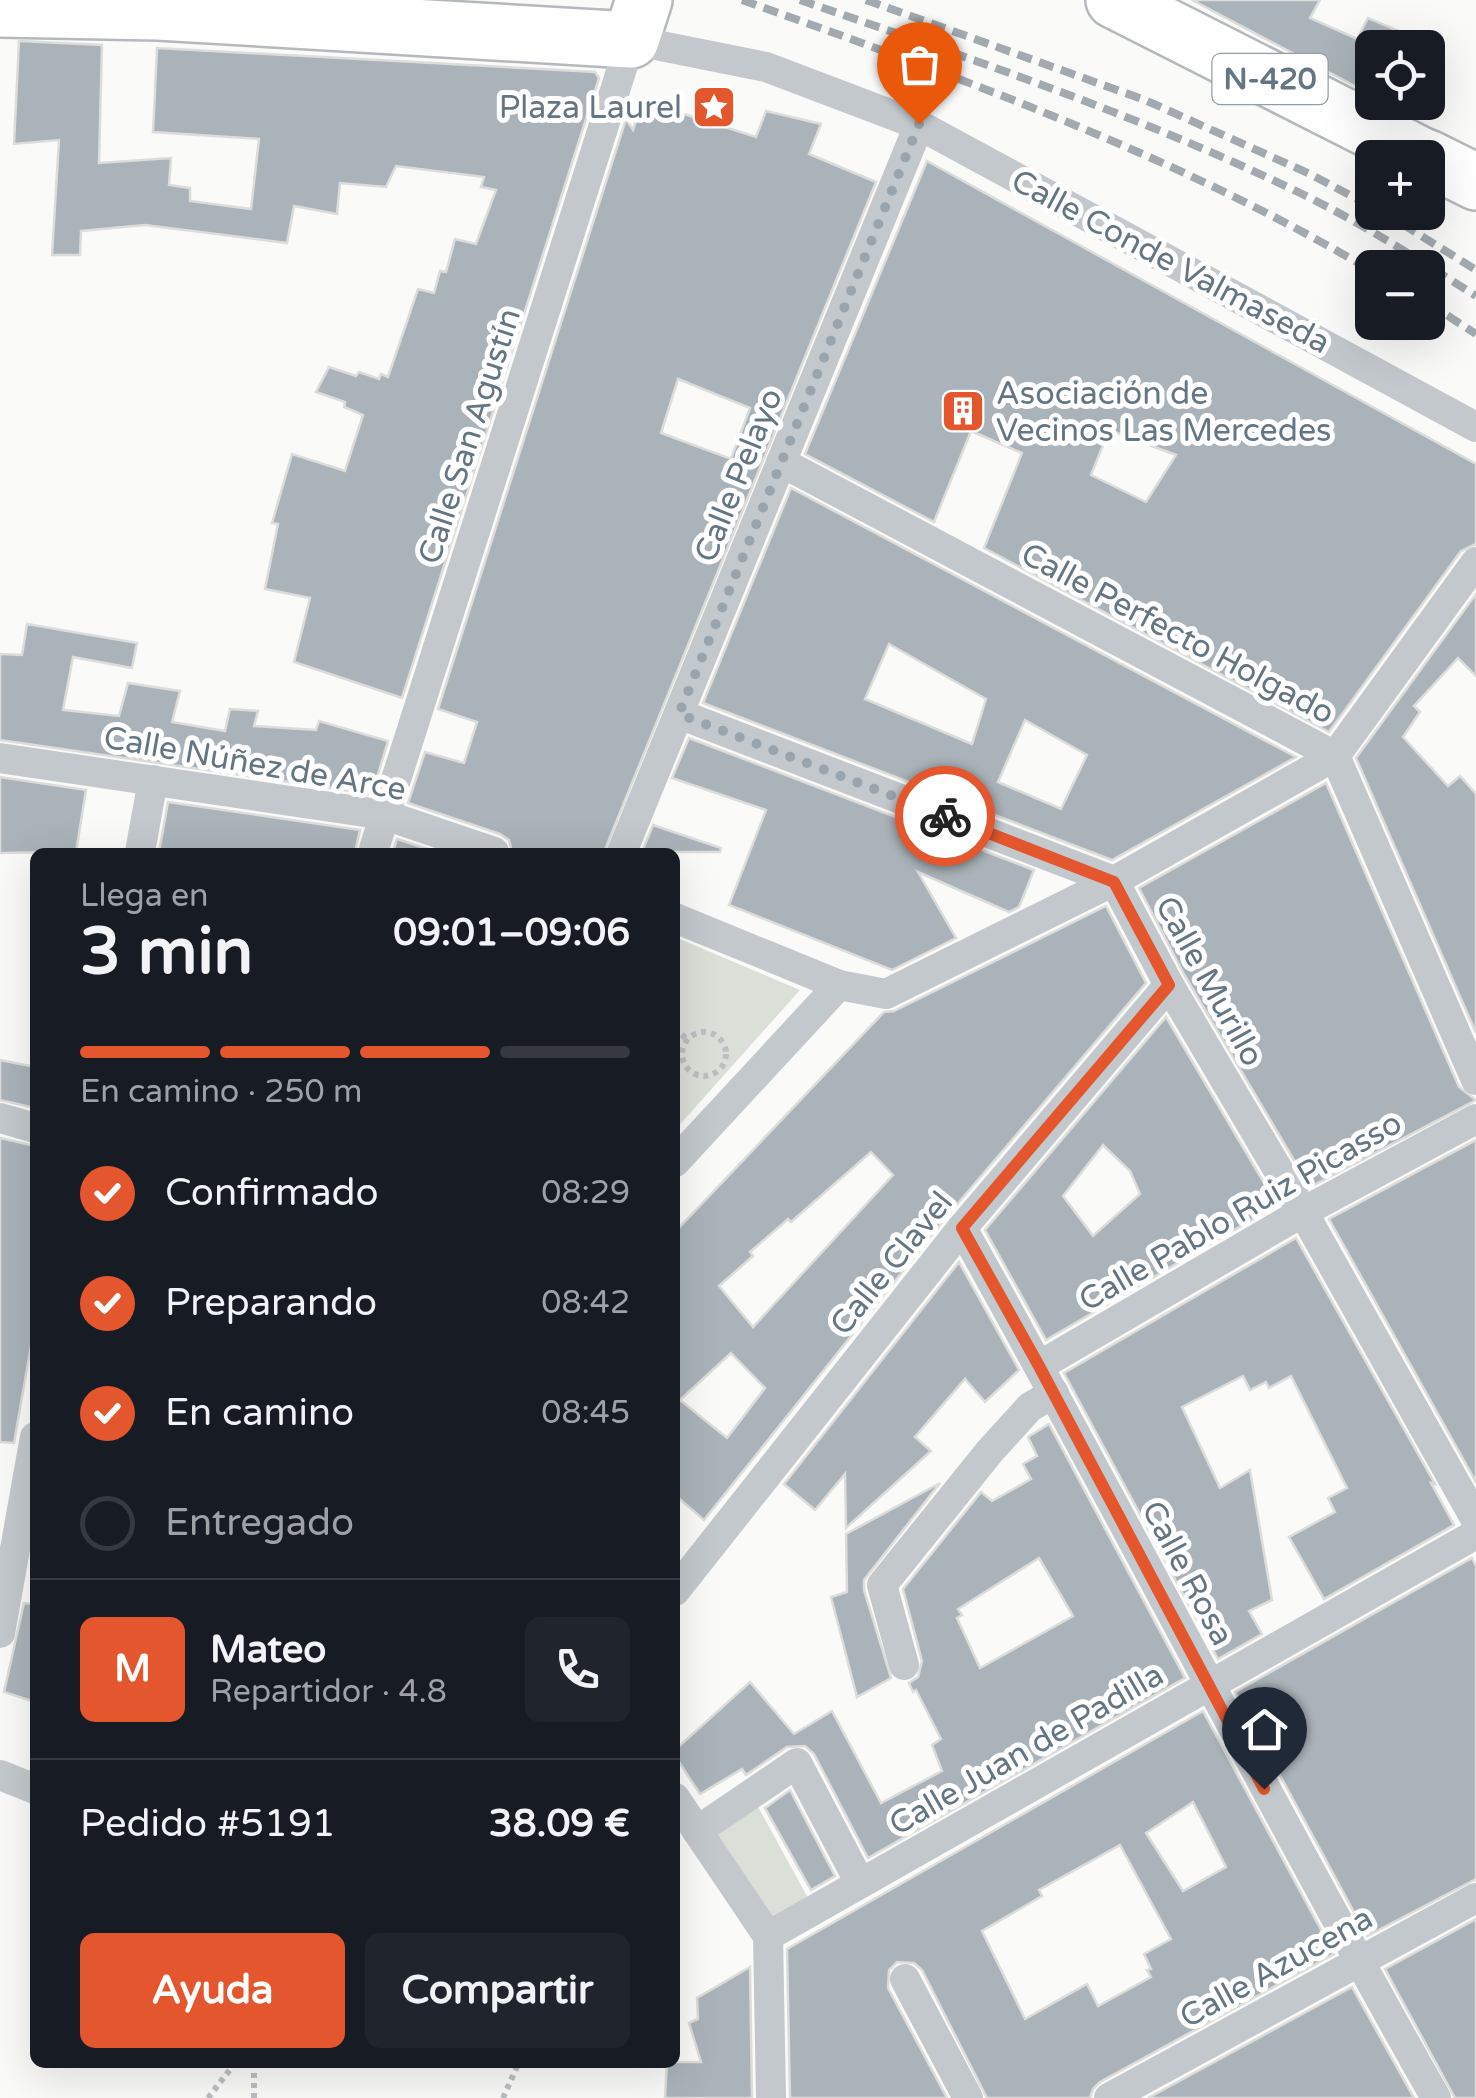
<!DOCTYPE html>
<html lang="es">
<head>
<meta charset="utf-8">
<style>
	:root { --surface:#171b24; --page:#20242c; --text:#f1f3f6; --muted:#9ea1a6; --line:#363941; --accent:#e4572e }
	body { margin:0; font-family:"Varela Round",sans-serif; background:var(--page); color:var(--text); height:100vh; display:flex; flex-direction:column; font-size:38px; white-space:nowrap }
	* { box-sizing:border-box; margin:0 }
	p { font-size:32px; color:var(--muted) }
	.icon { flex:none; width:55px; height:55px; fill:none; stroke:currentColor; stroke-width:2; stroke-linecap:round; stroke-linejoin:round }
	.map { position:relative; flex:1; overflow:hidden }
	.sheet { position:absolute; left:30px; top:848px; width:650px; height:1220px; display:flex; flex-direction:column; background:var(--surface); border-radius:15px; box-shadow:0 10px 40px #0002 }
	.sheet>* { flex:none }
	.fabs { position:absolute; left:1355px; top:30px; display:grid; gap:20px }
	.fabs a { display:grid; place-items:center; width:90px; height:90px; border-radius:15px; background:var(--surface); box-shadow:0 10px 40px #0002; font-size:50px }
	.pin { position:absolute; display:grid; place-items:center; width:85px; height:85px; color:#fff; margin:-102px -42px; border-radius:50% 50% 50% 0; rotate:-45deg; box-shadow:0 0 10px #0007 }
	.pin .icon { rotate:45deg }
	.courier { position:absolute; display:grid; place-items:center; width:100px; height:100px; margin:-50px; border:8px solid #e4572e; border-radius:50%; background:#fff; color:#222; box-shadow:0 2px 12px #0007 }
	.summary em { font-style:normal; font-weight:700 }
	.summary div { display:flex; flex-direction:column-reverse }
	.summary { display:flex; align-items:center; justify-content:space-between; height:170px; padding:0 50px }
	h1 { font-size:65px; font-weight:700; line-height:75px }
	.bar { display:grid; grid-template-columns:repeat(4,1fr); gap:15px 10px; align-content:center; height:120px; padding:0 50px }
	.bar i { height:12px; border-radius:8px; background:var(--line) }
	.bar .selected { background:var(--accent) }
	.bar p { grid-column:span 4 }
	.line { display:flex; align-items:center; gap:25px; padding:0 50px; border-top:2px solid var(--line) }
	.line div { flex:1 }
	.round { display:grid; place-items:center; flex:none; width:105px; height:105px; border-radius:15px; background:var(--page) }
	ol { padding:0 50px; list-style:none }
	li { display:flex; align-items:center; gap:30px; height:110px }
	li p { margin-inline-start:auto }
	li .icon { padding:10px; border-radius:50%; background:var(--accent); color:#fff; stroke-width:4 }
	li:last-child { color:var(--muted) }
	li i { width:55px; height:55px; border:5px solid var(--line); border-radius:50% }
	.button { display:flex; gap:20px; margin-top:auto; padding:20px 50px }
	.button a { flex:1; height:115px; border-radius:15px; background:var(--accent); color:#fff; font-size:40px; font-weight:700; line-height:115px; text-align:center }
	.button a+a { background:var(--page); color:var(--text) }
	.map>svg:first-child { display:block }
	.green { fill:#dadfd7 }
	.building { fill:#aab3b9; stroke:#dcdcda; stroke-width:2.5; fill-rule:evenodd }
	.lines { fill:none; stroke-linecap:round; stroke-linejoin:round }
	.highway-casing { stroke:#b4b9bd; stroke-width:60 }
	.path { stroke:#bbbfc2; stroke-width:6; stroke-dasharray:5 5; stroke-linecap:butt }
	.street { stroke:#c3c8cc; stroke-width:30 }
	.highway { stroke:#fff; stroke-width:55 }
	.rail { stroke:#a2aab0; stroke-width:8; stroke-dasharray:15 8; stroke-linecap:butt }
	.done { stroke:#99a4ac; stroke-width:10; stroke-dasharray:0 18 }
	.route { stroke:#e4572e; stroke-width:12 }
	.labels { text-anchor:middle; stroke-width:10; stroke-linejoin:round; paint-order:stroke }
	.shield { fill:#fff; stroke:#939fa8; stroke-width:2.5 }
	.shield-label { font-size:30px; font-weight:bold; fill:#657683 }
	.poi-label { font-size:32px; fill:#657683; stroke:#fff; text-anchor:end }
	.street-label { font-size:32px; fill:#657683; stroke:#fff }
</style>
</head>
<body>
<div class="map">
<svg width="1476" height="2098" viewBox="0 0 1476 2098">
	<rect width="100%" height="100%" fill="#fafaf8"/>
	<g class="green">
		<path d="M675,937L800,990L675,1130Z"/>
		<path d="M751,1794L814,1909L768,1936L697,1831Z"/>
	</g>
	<g class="building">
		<path d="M1192,0H1320L1310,18L1357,39L1368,18L1439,48H1372V95Z"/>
		<path d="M19,41L102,45L99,163L171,158L169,185L190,188V201L251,209L259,139L153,132L157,48L595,72L599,78L402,698L294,662L310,598L265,589L278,524L272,523L292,454L345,471L363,415L344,407L345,402L316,392L329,367L356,376L359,372L379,379L381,374L388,377L418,289L434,293L440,271L446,272L455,239L476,244L496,190L481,187L484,177L396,166L386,187L340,183L337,214L294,206L287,243L145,225L81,231L80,255H52L59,140L14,144Z"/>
		<path d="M643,101L756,137L766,111L821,124L809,154L876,182L604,852H512L509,840L500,834L408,803L425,752L464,763L477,722L438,709L626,119L633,130ZM678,379L750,408L731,459L661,433Z"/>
		<path d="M927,161L1476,464V544L1461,551L1329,732L984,548L1022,453L971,431L934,522L805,454ZM1109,430L1176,455L1146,502L1091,475Z"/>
		<path d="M791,488L1296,757L1112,860L703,703ZM889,644L986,699L972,744L865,699ZM1025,720L1087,755L1061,809L998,782Z"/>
		<path d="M1476,594V676L1458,658L1414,706L1420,712L1403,737L1448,786L1460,776L1476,794V1033L1356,758Z"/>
		<path d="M27,624L137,643L132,668L73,657L63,710L119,716L128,683L180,691L172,722L225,731L230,709L258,711L254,726L316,730L319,721L388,741L372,794L0,740V654L22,655Z"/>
		<path d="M689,738L1034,870L1019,907L1009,912L918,872L956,938L892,970L729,905L766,810L672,778Z"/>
		<path d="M0,777L86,790L76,852L0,853Z"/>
		<path d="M1326,783L1459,1087L1476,1100L1310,1187L1185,976L1139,888Z"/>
		<path d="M168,802L360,830L355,852H159Z"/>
		<path d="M653,825L721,848L720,852H642Z"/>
		<path d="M397,839L437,852H393Z"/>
		<path d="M1106,906L1146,983L947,1216L704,1520L675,1495V1232L884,1012L894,1011ZM871,1152L893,1175L753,1327L719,1286L753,1256L750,1252L788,1219L791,1222ZM731,1353L765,1388L727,1438L680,1400Z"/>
		<path d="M1166,1017L1277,1205L1046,1340L985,1230ZM1103,1145L1130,1171L1140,1194L1093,1236L1063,1196Z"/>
		<path d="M0,1060L35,1067V1108L0,1100Z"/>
		<path d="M0,1138L35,1146V1323L14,1443L0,1442Z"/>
		<path d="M1476,1140V1482L1329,1219Z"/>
		<path d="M1296,1238L1435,1484L1431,1483L1454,1525L1324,1599L1289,1537L1335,1512L1328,1498L1347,1488L1291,1376L1269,1388L1266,1382L1250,1390L1243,1376L1182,1407L1220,1488L1250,1470L1272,1600L1249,1611L1262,1634L1218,1659L1064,1373Z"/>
		<path d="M959,1262L1019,1370L985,1402L965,1379L915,1437L931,1451L846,1528L845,1474L815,1510L784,1484Z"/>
		<path d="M1049,1424L1185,1678L868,1858L814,1754L805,1746L787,1747L746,1775L742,1769L700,1794L675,1756V1750L750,1682L794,1734L832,1711L881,1803L942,1771L932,1745L941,1739L916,1690L913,1692L909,1683L918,1677L922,1661L903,1589L981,1492L992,1501L1031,1479L1023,1464L1037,1456L1028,1437ZM1039,1558L1073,1616L980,1668L957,1618L962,1615L958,1609Z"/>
		<path d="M940,1483L864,1580V1590L891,1678L857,1697L831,1597L847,1592L846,1534Z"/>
		<path d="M1472,1558L1476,1566V1879L1367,1936L1235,1692Z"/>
		<path d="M24,1603L35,1604V1702L4,1692Z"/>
		<path d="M1203,1711L1334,1954L1100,2082L1093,2089L1090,2098H987L922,1970L914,1963L897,1962L889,1970L888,1988L947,2098H790L787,1949ZM1193,1802L1226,1867L1183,1891L1146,1833ZM1120,1845L1171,1939L1144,1954L1151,1969L1147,1970L1151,1977L1098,2006L1087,1984L1025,2019L982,1931L1042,1896L1039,1890Z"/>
		<path d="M790,1790L835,1876L811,1890L765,1808Z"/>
		<path d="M1476,1919V2098H1455L1385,1969Z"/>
		<path d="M750,1967L752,2098H665L667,2062H701L689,2023L698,2019L697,1998Z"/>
		<path d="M1352,1987L1414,2098H1148Z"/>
	</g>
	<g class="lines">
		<g class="highway-casing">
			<g id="highway">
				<path d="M1114,0L1426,158"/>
				<path d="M0,9L158,12L631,40L644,0"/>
				<path d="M1428,158L1476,182"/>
			</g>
		</g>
		<g class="path">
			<path d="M675,1027L687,1040"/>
			<circle cx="704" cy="1054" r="22"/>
			<path d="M208,2098L236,2062"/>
			<path d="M254,2098V2062"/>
			<path d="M503,2098L519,2062"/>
		</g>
		<g class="street">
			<path d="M781,462L1335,756L1476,1080"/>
			<path d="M679,714L1114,881L1169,985L1303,1212L1476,1520"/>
			<path d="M0,758L385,815L494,852"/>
			<path d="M140,852L153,780"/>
			<path d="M373,852L631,40L766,67L919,125L1476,427"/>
			<path d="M622,852L919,125"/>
			<path d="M675,918L839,985"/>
			<path d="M0,1118L35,1128"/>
			<path d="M675,1162L839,985L886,994L1114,881L1335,756L1476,562"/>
			<path d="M962,1228C1124,1516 1273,1811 1436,2098"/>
			<path d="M1039,1366L1303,1212L1476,1119"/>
			<path d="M675,1591L962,1228L1169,985"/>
			<path d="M0,1633L35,1437"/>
			<path d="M904,1665L882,1585L990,1451L1030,1407L1054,1393"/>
			<path d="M0,1775L35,1789"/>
			<path d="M675,1798L768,1936L771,2098"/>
			<path d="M697,1831L797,1763L860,1883"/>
			<path d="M768,1936L1476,1534"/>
			<path d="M905,1979L968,2098"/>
			<path d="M1109,2098L1476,1898"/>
		</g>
		<use href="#highway" class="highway"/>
		<g class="rail">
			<path d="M742,0C958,77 1174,154 1372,271"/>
			<path d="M800,0C968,58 1137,114 1298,192C1360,222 1418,259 1476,296"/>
			<path d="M866,0L1145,100L1310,174L1372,207"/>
			<path d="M1383,212L1476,270"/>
			<path d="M1428,303L1476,334"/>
		</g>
	</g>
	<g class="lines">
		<path class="done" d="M919,124L679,714L945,816"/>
		<path class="route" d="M945,816L1114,882L1169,985L962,1228L1039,1366L1264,1789"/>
	</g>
	<defs>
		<g id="sight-square" transform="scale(2.25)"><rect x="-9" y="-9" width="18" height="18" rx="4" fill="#e4572e" stroke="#fff"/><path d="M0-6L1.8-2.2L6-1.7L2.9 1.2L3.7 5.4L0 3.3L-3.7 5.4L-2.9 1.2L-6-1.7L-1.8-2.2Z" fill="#fff"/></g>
		<g id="building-square" transform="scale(2.25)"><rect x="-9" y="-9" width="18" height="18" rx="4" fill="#e4572e" stroke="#fff"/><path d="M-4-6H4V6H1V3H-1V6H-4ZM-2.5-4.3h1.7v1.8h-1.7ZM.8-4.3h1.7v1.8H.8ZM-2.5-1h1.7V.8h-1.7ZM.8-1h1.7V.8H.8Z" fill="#fff"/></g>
	</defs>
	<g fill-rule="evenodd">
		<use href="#sight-square" x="714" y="107"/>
		<use href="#building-square" x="963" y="411"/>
	</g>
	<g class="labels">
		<rect class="shield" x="1212.5" y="54" width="115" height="50" rx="8"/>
		<g class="shield-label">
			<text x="1270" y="89">N-420</text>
		</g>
		<g class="poi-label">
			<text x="682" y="118">Plaza Laurel</text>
			<text x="996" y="404" text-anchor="start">Asociación de<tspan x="996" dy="37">Vecinos Las Mercedes</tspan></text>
		</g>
		<g class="street-label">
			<text transform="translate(1171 261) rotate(28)" y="11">Calle Conde Valmaseda</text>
			<text transform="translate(469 436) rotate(-72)" y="11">Calle San Agustín</text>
			<text transform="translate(738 475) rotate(-68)" y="11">Calle Pelayo</text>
			<text transform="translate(1178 633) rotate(28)" y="11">Calle Perfecto Holgado</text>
			<text transform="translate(255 763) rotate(10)" y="11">Calle Núñez de Arce</text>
			<text transform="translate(1210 981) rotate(61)" y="11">Calle Murillo</text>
			<text transform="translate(1240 1211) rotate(-30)" y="11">Calle Pablo Ruiz Picasso</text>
			<text transform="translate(891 1263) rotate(-51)" y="11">Calle Clavel</text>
			<text transform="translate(1188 1573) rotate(62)" y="11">Calle Rosa</text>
			<text transform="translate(1026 1749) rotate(-30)" y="11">Calle Juan de Padilla</text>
			<text transform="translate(1276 1967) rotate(-29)" y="11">Calle Azucena</text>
		</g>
	</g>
</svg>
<div class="fabs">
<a><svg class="icon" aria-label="locate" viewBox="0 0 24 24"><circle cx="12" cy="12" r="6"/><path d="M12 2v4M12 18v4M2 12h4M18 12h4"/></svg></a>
<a>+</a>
<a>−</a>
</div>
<div class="pin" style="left:919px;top:124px;background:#ea580c"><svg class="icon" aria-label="bag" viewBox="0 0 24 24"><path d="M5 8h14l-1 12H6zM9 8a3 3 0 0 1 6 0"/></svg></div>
<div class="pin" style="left:1264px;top:1789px;background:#1f2937"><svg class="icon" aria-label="home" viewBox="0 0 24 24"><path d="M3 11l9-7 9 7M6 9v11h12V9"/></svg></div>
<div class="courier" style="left:945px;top:816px"><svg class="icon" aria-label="bike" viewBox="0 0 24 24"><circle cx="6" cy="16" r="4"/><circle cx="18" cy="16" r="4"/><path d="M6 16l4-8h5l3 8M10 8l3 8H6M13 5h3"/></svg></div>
<section class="sheet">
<div class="summary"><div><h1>3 min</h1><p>Llega en</p></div><em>09:01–09:06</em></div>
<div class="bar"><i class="selected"></i><i class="selected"></i><i class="selected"></i><i></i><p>En camino · 250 m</p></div>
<ol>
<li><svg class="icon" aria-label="check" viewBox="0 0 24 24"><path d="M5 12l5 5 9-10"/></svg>Confirmado<p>08:29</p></li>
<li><svg class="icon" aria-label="check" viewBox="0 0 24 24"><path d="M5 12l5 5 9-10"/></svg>Preparando<p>08:42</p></li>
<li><svg class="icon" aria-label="check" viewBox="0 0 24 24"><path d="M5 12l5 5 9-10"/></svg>En camino<p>08:45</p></li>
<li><i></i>Entregado</li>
</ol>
<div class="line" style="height:180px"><b class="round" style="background:var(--accent);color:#fff">M</b><div><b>Mateo</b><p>Repartidor · 4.8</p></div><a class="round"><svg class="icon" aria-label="phone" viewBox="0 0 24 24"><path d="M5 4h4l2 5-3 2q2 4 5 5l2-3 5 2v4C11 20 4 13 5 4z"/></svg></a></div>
<div class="line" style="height:130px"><div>Pedido #5191</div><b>38.09 €</b></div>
<div class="button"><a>Ayuda</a><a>Compartir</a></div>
</section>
</div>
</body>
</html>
